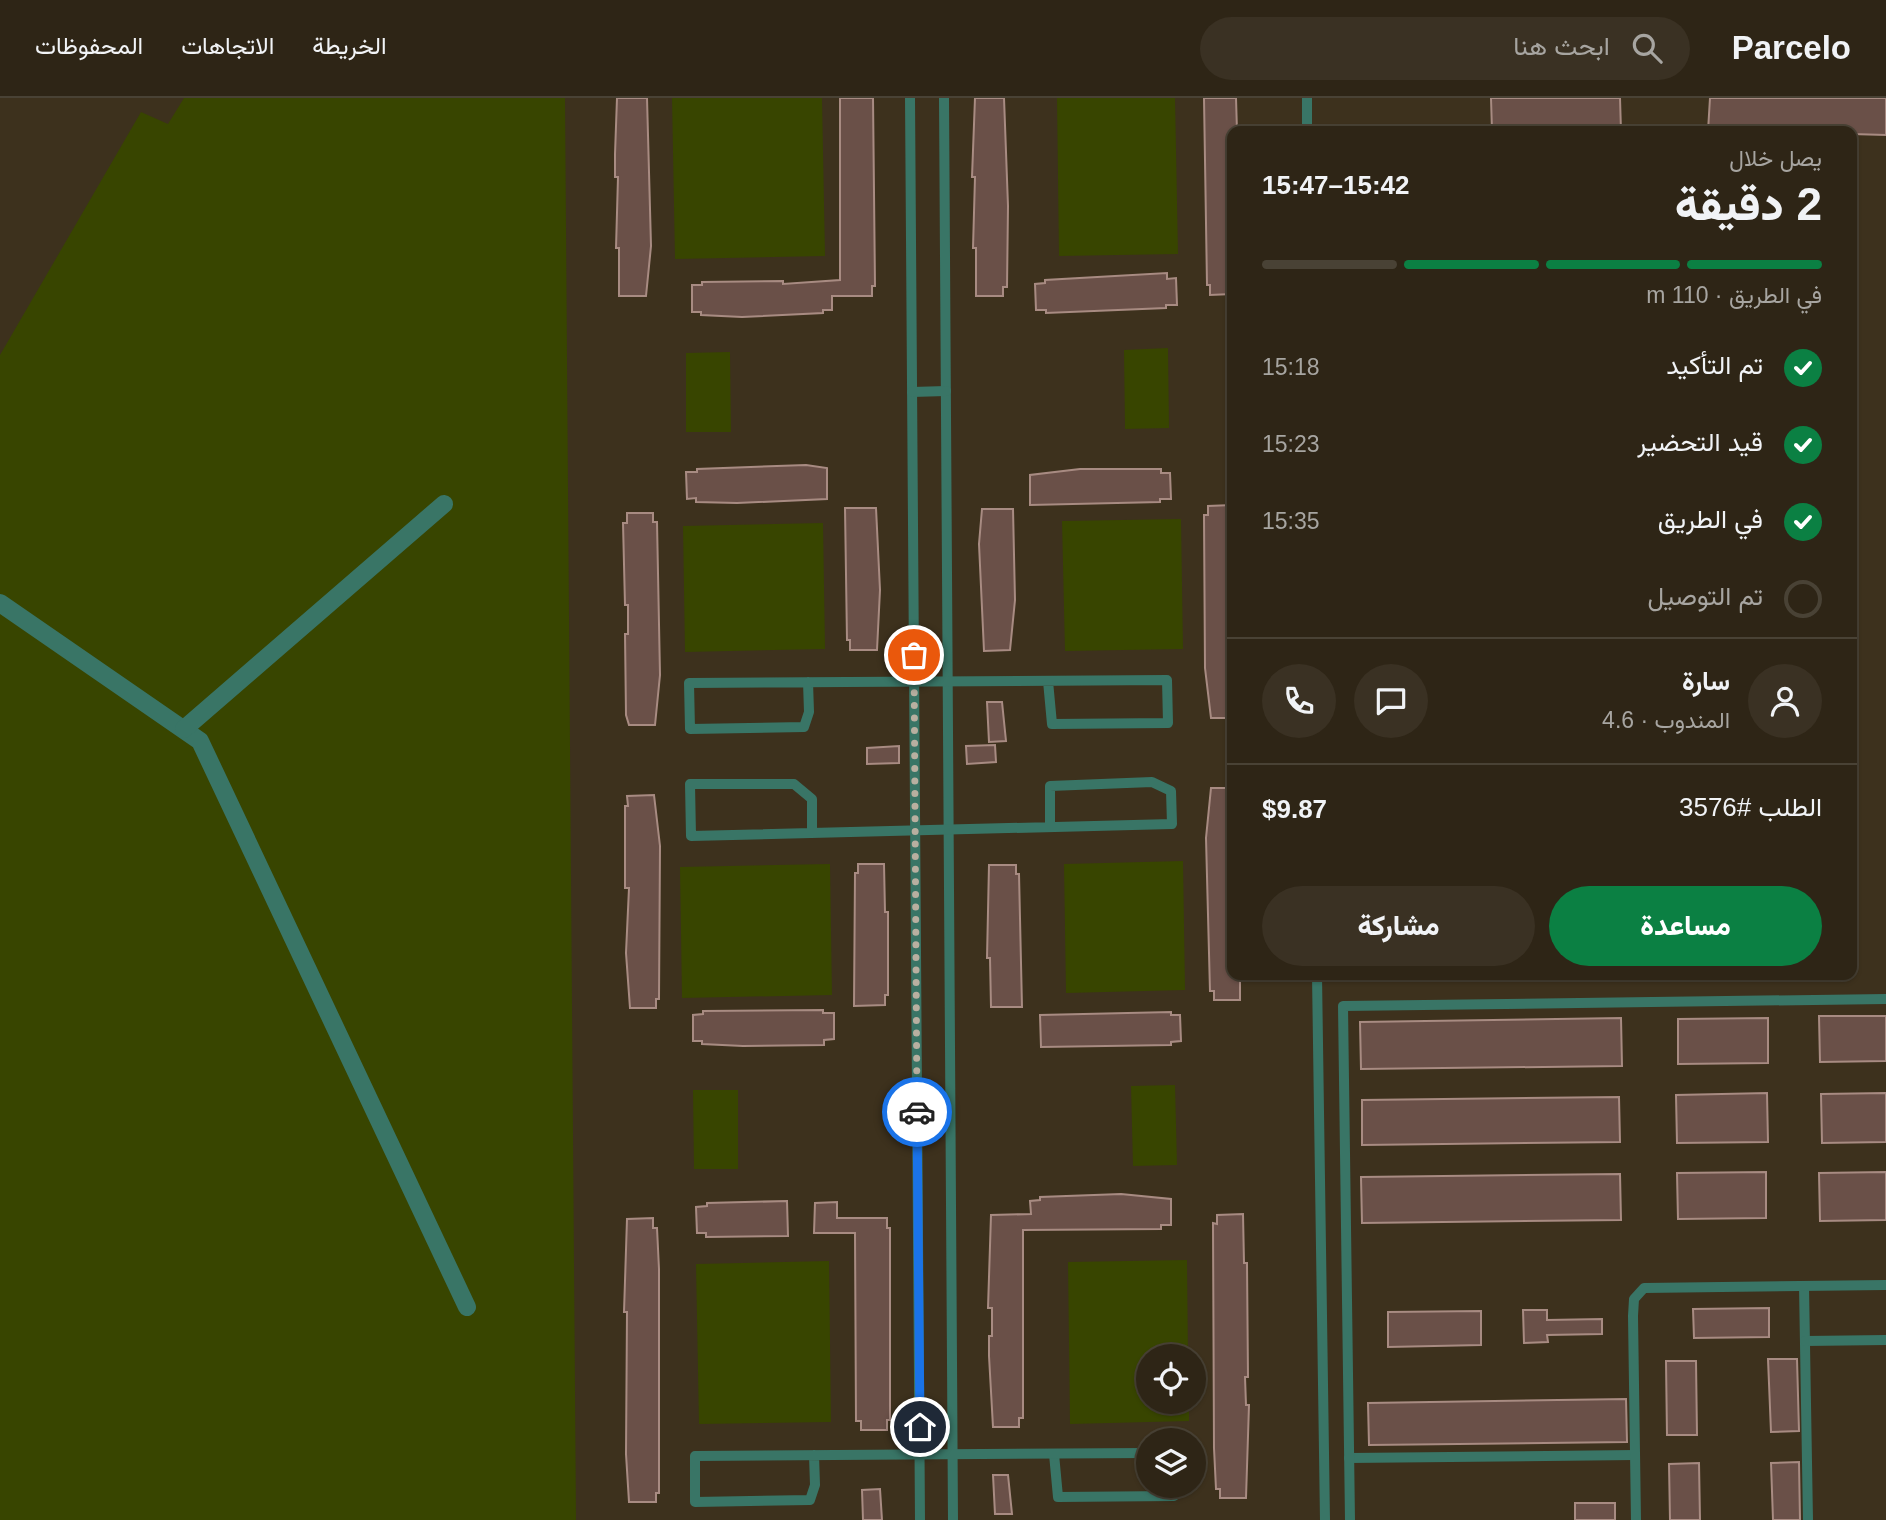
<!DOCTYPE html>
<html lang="ar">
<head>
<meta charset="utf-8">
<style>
	:root { --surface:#2e2516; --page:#3a3123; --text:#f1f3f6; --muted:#a7a5a1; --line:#494235; --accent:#0b8043 }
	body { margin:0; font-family:Helvetica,Vazirmatn,sans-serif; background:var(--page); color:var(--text); direction:rtl; height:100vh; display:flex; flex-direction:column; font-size:26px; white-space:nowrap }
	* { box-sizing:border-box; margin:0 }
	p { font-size:23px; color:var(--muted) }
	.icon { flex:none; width:38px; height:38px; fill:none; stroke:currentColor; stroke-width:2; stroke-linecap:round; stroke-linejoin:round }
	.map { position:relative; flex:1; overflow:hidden; direction:ltr }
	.panel { position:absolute; left:1227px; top:28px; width:630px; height:854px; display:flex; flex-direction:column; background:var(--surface); border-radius:14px; box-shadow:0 2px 5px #0004,0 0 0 2px var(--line); direction:rtl }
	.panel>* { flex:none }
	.fabs { position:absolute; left:1136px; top:1246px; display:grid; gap:14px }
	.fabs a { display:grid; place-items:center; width:70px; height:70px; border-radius:50%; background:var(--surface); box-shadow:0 2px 5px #0004,0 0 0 2px var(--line); font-size:35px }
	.pin { position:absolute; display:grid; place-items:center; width:60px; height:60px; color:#fff; margin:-30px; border:4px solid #fff; border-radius:50%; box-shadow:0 2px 7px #0007 }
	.courier { position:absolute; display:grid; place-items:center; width:70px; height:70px; margin:-35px; border:5px solid #1a73e8; border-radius:50%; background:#fff; color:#222; box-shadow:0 2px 9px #0007 }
	.overview em { font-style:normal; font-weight:800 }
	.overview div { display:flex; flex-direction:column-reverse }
	.overview { display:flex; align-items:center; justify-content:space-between; height:119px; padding:0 35px }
	h1 { font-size:46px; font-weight:800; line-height:52px }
	.bar { display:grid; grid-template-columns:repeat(4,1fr); gap:10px 7px; align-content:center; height:84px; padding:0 35px }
	.bar i { height:9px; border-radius:5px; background:var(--line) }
	.bar .selected { background:var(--accent) }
	.bar p { grid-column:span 4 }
	.line { display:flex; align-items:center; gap:18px; padding:0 35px; border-top:2px solid var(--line) }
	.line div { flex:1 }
	.round { display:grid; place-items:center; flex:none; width:74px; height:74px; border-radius:37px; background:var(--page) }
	ol { padding:0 35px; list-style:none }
	li { display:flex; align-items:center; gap:21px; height:77px }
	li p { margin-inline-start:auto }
	li .icon { padding:7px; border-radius:50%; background:var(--accent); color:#fff; stroke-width:4 }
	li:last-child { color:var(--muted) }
	li i { width:38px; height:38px; border:4px solid var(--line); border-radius:50% }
	.action { display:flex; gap:14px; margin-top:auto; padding:14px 35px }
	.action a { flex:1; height:80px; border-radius:42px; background:var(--accent); color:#fff; font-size:28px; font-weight:800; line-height:80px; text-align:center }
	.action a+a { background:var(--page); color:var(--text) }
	header { display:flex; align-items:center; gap:42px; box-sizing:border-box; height:98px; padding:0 35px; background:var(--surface); border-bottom:2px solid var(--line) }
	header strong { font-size:33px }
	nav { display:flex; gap:38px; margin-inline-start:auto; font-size:24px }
	.search { width:490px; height:63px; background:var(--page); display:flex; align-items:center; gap:18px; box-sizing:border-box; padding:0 24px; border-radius:38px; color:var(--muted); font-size:26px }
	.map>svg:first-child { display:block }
	.green { fill:#384500 }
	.building { fill:#6a5048; stroke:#a88b82; stroke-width:2 }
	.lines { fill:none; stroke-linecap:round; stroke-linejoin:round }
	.lane { stroke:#397566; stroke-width:10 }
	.street { stroke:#397566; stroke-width:18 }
	.done { stroke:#b8afa0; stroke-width:7; stroke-dasharray:0 12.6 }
	.route { stroke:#1a73e8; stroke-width:9 }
</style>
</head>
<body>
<header>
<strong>Parcelo</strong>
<div class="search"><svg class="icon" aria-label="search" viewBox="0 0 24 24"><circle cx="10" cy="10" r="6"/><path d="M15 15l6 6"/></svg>ابحث هنا</div>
<nav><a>الخريطة</a><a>الاتجاهات</a><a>المحفوظات</a></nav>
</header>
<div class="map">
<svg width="1886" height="1422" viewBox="0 0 1886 1422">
	<rect width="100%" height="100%" fill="#3d311d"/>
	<g class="green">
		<path d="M184,0H565L576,1422H0V257L141,14L168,26Z"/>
		<path d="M672,0H822L825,158L675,161Z"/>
		<path d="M1057,0H1175L1178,156L1059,158Z"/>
		<path d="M1168,250L1169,330L1125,331L1124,252Z"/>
		<path d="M730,254L731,334H686V255Z"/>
		<path d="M1181,421L1183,551L1065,553L1062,423Z"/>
		<path d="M823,425L825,551L685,554L683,428Z"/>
		<path d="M1183,763L1185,892L1066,895L1064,766Z"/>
		<path d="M830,766L832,897L682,900L680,769Z"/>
		<path d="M1175,987L1177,1067L1133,1068L1131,988Z"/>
		<path d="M693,992H738V1071H694Z"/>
		<path d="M1187,1162L1188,1258H1148V1304H1189V1323L1070,1326L1068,1164Z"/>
		<path d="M829,1163L831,1324L699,1326L696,1166Z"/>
	</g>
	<g class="building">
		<path d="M617,0H647L651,148L646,198H619V150H616L618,79H615V56Z"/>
		<path d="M840,0H873L875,188H872V198H832V212H823V215L742,219L701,217V214H692V187H702V184L783,183V186L840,182Z"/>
		<path d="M975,0H1004L1008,108L1007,189H1003V198H976V150H973L975,79H972Z"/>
		<path d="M1204,0H1236L1237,33H1232V196L1210,197V187H1207Z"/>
		<path d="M1491,0H1620L1621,33H1492Z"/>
		<path d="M1710,0H1886V37L1852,36V33H1708Z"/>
		<path d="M1167,175V181L1176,180L1177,207H1166V210L1046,215V212H1036L1035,186L1045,185V182Z"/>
		<path d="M806,367L827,370V401L737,405L696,404V400L687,401L686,374H697V371Z"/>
		<path d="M1080,371H1161V375H1170L1171,401H1160V404L1030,407V377Z"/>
		<path d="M1232,407V620H1211L1205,570L1204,417H1208V408Z"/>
		<path d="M845,410H876L880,492L877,552H850V542H847Z"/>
		<path d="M982,411H1013L1015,502L1010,552L984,553L979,446Z"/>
		<path d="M627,415H653V424H657L660,577L655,627H629L626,617L625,536H628V507H625L623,425H627Z"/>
		<path d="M987,604H1002L1006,643L989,644Z"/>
		<path d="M995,647L996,664L967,666L966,648Z"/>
		<path d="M899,648V665L867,666V650Z"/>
		<path d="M1211,690H1232V877H1240V902H1214V893H1210L1206,740Z"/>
		<path d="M654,697L660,748L659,901H656V910H630L626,855L629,790H625V708H628L627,698Z"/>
		<path d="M858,766H884L885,814H888V897H885V907L854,908L855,775H858Z"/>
		<path d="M989,767H1016V776H1019L1022,909H991L990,860H987Z"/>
		<path d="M823,912V915H834V941L824,942V947L743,948L702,946V943H693V917L703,916V913Z"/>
		<path d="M1171,914V917H1180L1181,943L1171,944V947L1041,949L1040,917Z"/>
		<path d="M1819,918H1886V963L1820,964Z"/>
		<path d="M1621,920L1622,968L1361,971L1360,924Z"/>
		<path d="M1768,920V965L1678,966V921Z"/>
		<path d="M1767,995L1768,1044L1677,1045L1676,997Z"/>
		<path d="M1886,995V1044L1822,1045L1821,996Z"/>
		<path d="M1619,999L1620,1044L1362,1047V1002Z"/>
		<path d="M1766,1074V1120L1678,1121L1677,1075Z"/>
		<path d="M1886,1074V1122L1820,1123L1819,1075Z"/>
		<path d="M1620,1076L1621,1122L1362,1125L1361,1079Z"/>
		<path d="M1121,1096L1171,1101V1127H1161V1131L1023,1132V1320H1019V1329H993L989,1258V1238H992V1210H988L991,1117L1031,1116L1030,1103L1040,1102V1099Z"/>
		<path d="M787,1103L788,1138L706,1139V1135H697L696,1109L707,1108V1105Z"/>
		<path d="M837,1104V1120H887V1130H890V1322H887V1332H861V1323H856L855,1135H814L815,1105Z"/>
		<path d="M1243,1116L1244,1165H1247L1248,1279H1245L1246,1307H1249L1246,1400H1220V1391H1216L1214,1350L1213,1125L1217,1126V1117Z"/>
		<path d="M653,1120V1130H657L659,1171V1395H656V1404H629L626,1356L627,1214H624L627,1121Z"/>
		<path d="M1769,1210V1239L1694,1240L1693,1211Z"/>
		<path d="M1523,1212H1547V1222L1602,1221V1236L1547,1237L1548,1244L1524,1245Z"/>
		<path d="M1481,1213V1247L1388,1249V1214Z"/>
		<path d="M1768,1261H1797L1799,1333L1771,1334Z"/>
		<path d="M1666,1263H1696L1697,1337H1667Z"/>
		<path d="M1626,1301L1627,1344L1369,1347L1368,1305Z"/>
		<path d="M1799,1364L1800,1422H1773L1771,1365Z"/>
		<path d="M1699,1365L1700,1422H1670L1669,1366Z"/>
		<path d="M993,1377H1008L1012,1416H995Z"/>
		<path d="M880,1391L882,1422H863L862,1392Z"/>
		<rect x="1575" y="1405" width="40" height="17"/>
	</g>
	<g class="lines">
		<g class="lane">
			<path d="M910,0L920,1422"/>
			<path d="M944,0L953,1422"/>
			<path d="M1307,0V33"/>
			<path d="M912,294L946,293"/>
			<path d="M808,584L809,614L804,629L690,631L689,585L1167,582L1168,625L1052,626L1048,583"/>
			<path d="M812,735V701L794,686H690L691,738L1172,726L1171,693L1152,684L1050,688V729"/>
			<path d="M1317,877L1325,1422"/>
			<path d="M1804,1188L1808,1422"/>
			<path d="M1805,1243L1886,1242"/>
			<path d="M1054,1356L1058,1399L1174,1398V1388"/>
			<path d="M814,1357L815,1387L810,1402L695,1404V1358L1148,1355"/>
			<path d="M1349,1360L1635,1357"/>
			<path d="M1350,1422L1343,908L1886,901"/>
			<path d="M1636,1422L1633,1218L1634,1201L1644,1190L1886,1187"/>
		</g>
		<g class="street">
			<path d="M0,505L200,643L467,1209"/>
			<path d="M184,631L444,406"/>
		</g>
	</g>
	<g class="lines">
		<path class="done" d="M914,557L917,1014"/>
		<path class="route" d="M917,1014L920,1329"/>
	</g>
</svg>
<div class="fabs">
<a><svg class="icon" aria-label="locate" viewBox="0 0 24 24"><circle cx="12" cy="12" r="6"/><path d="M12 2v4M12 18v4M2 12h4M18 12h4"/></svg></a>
<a><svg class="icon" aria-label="layers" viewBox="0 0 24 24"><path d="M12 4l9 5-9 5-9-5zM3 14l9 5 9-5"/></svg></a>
</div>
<div class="pin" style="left:914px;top:557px;background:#ea580c"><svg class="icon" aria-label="bag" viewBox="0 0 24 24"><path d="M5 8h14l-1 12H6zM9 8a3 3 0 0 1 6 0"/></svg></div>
<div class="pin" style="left:920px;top:1329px;background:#1f2937"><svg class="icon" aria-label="home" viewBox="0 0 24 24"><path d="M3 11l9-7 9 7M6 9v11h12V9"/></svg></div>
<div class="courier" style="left:917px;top:1014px"><svg class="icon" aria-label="car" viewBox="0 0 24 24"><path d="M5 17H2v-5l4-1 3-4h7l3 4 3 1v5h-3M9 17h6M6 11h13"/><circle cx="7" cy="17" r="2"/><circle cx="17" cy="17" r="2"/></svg></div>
<section class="panel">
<div class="overview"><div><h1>2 دقيقة</h1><p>يصل خلال</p></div><em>15:42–15:47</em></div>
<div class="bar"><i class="selected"></i><i class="selected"></i><i class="selected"></i><i></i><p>في الطريق · 110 m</p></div>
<ol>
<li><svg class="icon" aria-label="check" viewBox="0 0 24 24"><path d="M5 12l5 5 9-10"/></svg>تم التأكيد<p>15:18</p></li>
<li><svg class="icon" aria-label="check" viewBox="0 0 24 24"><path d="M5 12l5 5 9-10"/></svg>قيد التحضير<p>15:23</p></li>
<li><svg class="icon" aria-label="check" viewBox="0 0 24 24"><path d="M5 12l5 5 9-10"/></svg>في الطريق<p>15:35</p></li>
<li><i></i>تم التوصيل</li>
</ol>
<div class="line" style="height:126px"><a class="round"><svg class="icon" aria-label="person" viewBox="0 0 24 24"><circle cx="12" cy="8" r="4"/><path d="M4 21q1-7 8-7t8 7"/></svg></a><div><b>سارة</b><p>المندوب · 4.6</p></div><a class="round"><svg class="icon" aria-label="chat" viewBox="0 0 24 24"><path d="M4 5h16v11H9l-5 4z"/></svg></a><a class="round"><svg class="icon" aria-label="phone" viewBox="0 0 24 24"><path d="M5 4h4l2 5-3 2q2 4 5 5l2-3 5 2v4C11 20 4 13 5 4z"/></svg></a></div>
<div class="line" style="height:91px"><div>الطلب #3576</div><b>$9.87</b></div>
<div class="action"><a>مساعدة</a><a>مشاركة</a></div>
</section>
</div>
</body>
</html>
